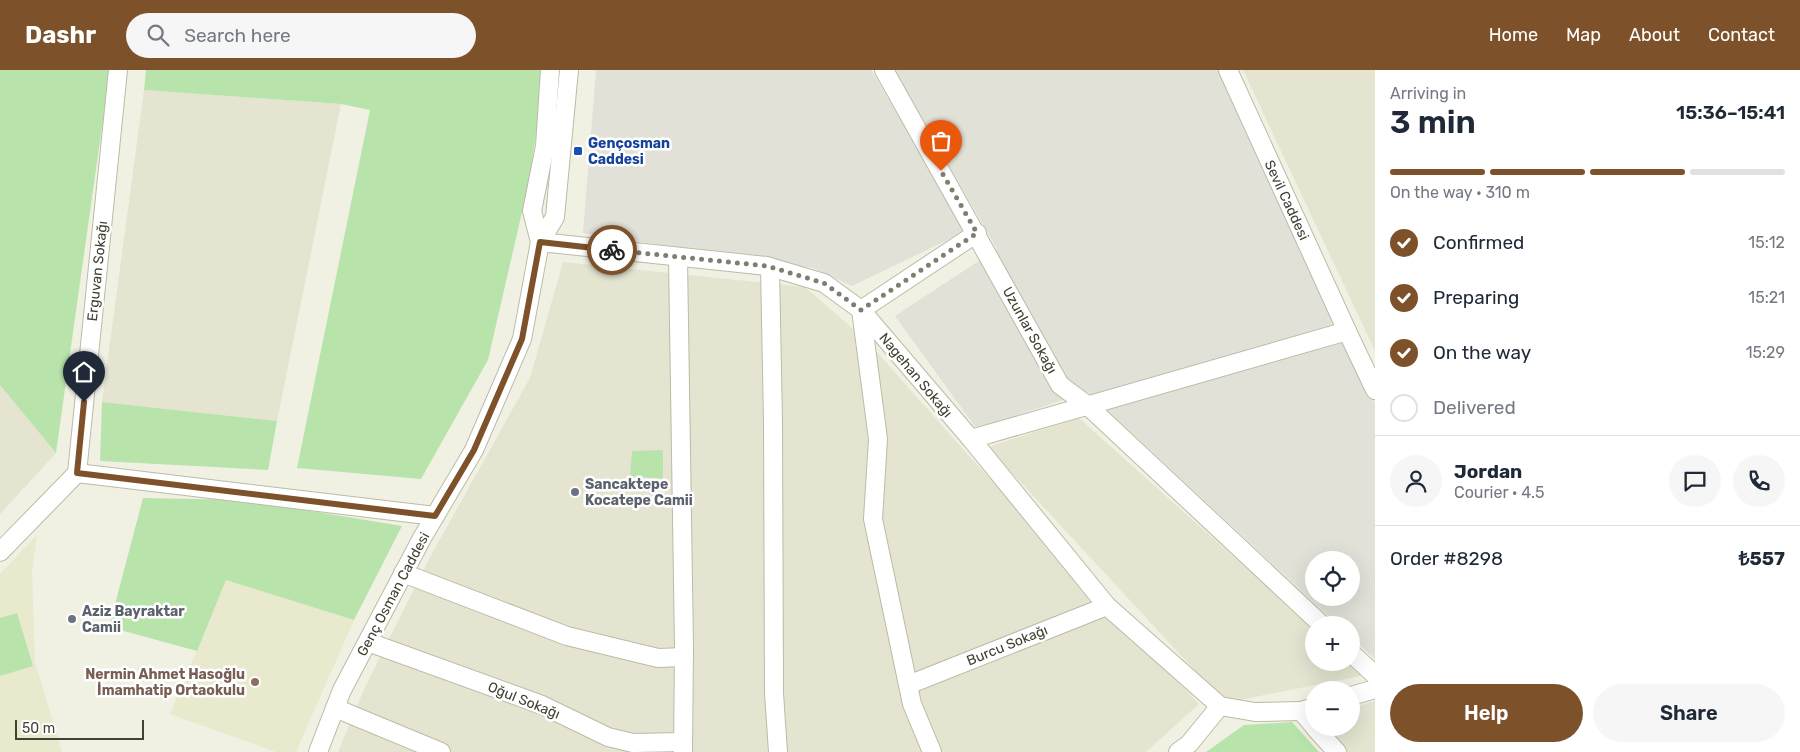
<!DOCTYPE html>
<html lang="en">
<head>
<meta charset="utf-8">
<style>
	:root { --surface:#fff; --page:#f6f6f7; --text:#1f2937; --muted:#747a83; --line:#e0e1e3; --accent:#7d522a }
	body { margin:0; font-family:Rubik,sans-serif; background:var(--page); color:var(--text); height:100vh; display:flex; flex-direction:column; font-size:19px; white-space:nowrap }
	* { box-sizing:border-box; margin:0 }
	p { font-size:16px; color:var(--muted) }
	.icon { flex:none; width:28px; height:28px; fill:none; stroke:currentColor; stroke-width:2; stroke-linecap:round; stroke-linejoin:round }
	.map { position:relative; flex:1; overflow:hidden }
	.panel { display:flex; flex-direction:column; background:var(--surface); width:425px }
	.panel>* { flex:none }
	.tools { position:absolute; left:1305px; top:481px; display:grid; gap:10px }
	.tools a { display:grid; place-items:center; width:55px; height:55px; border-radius:50%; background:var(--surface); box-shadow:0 5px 20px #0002; font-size:25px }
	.scale { position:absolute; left:15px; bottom:12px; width:129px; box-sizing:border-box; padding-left:5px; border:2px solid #424133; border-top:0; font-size:14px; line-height:18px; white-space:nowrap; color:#424133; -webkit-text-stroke:4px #fff; paint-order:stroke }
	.pin { position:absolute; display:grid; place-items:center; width:42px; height:42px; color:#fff; margin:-51px -21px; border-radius:50% 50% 50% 0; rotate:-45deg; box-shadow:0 0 5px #0007 }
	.pin .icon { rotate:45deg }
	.courier { position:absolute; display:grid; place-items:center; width:50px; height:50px; margin:-25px; border:4px solid #7d522a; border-radius:50%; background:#fff; color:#222; box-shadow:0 1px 6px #0007 }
	.headline em { font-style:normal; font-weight:600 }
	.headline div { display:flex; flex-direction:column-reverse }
	.headline { display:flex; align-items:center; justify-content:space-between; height:85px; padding:0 15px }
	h1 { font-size:32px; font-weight:600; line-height:38px }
	.bar { display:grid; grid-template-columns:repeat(4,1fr); gap:8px 5px; align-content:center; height:60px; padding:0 15px }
	.bar i { height:6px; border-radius:4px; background:var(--line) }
	.bar .active { background:var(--accent) }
	.bar p { grid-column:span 4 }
	.line { display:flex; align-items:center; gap:12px; padding:0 15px; border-top:1px solid var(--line) }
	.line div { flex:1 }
	.round { display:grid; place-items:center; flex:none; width:52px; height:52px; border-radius:26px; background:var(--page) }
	ol { padding:0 15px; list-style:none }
	li { display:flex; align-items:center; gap:15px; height:55px }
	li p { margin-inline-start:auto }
	li .icon { padding:5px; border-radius:50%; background:var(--accent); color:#fff; stroke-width:4 }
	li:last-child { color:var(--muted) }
	li i { width:28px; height:28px; border:2px solid var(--line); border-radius:50% }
	.primary-button { display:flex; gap:10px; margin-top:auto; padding:10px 15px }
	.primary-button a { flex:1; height:58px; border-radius:30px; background:var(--accent); color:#fff; font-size:20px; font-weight:600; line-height:58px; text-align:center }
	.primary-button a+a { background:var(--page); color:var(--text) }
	header { display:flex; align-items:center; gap:30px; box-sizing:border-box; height:70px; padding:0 25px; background:var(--accent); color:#fff }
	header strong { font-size:24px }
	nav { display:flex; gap:28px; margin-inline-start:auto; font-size:18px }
	.search { width:350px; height:45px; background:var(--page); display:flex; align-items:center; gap:12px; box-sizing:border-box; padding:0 18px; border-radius:28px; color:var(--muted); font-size:19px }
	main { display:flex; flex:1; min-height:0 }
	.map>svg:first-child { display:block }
	.residential { fill:#e4e4d1 }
	.industrial { fill:#e2e1d8; fill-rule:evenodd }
	.education { fill:#e8e9cd }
	.green { fill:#b8e4ac }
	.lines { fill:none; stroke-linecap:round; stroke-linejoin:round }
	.minor-casing { stroke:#bbbba6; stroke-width:20 }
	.minor { stroke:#fff; stroke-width:18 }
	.done { stroke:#7f7f71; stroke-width:5; stroke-dasharray:0 9 }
	.route { stroke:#7d522a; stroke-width:6 }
	.transit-dot { fill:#1a4fb4; stroke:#fff; stroke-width:2 }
	.worship-dot { fill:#6b7280; stroke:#fff; stroke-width:2 }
	.education-dot { fill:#8d6e63; stroke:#fff; stroke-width:2 }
	.labels { text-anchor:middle; stroke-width:5; stroke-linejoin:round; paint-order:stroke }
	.transit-label { font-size:14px; font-weight:bold; fill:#164399; stroke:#fff; text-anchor:start }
	.street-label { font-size:14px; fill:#424133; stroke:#fff }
	.worship-label { font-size:14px; font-weight:bold; fill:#5b616d; stroke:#fff; text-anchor:start }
	.education-label { font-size:14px; font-weight:bold; fill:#785e54; stroke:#fff; text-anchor:end }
</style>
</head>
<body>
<header>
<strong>Dashr</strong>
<div class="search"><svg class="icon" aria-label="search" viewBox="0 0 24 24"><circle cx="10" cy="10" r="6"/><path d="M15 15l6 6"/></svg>Search here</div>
<nav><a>Home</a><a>Map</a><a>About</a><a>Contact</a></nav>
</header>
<main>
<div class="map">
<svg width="1375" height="682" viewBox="0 0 1375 682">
	<rect width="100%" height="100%" fill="#f0f1e3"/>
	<g class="residential">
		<path d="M1243,0H1375V281Z"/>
		<path d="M144,20L341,34L277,351L102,332Z"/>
		<path d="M563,192L805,217L867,271L970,387L1199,634L1146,682H338L365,617L429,489L530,308Z"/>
		<path d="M0,315L56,383L0,444Z"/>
		<path d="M1079,348L1314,559V592L1351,593L1365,605L1225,633L988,377Z"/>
		<path d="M1375,631V682H1347L1327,658H1351V638Z"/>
	</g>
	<g class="industrial">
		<path d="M596,0H871L966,161L852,216L813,198L583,163Z"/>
		<path d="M894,0H1220L1375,333V589L1351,567V555H1338L1088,322L976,358L895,246L997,179ZM1314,490H1351V528H1314Z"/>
	</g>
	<g class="education">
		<path d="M37,465L32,501L35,592L62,682H0V504Z"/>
		<path d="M226,510L354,550L296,682H276L170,644Z"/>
	</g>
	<g class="green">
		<path d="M0,0H110L56,383L0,315Z"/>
		<path d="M146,0H546L528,116L488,290L421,409L297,398L370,40L341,34L144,20Z"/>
		<path d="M102,332L277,351L268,400L100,391Z"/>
		<path d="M663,380V409L630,406L632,381Z"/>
		<path d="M143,428L244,430L402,456L354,550L226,510L197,581L109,557Z"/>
		<path d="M17,543L33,596L0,606V548Z"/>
		<path d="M1292,652L1319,682H1206L1244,655Z"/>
	</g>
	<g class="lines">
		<g class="minor-casing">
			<g id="minor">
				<path d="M884,0L1060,315L1087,335L1322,555"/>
				<path d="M1228,0L1347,261"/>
				<path d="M540,172L767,196L824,213L861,240L977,163"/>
				<path d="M540,172L532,141L545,76L550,0"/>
				<path d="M678,188L684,576L683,682"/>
				<path d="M770,197L773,352L774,623L778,682"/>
				<path d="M861,240L878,369L873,449L912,634L932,682"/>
				<path d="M861,240L971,369"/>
				<path d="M77,403L118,0"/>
				<path d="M0,482L77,403L435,446"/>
				<path d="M403,503L567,566L658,588L684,587"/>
				<path d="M368,572L542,635L608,667L633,673L683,672"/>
				<path d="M1351,583L1375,605"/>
				<path d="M908,615L1107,536"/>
				<path d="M1351,626L1375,619"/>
				<path d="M1314,637L1301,641L1314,656"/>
				<path d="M335,638L441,682"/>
				<path d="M1301,641L1255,642L1220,636L1107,536L971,369L1347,261L1375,320"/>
				<path d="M1315,658L1337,682"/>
				<path d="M318,682L342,620L422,468L474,380L522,269L540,172L555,147L569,0"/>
				<path d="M1178,682L1189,674L1220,636"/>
			</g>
		</g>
		<use href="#minor" class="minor"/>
	</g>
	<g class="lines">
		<path class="done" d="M612,180L767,196L824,213L861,240L977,163L941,101"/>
		<path class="route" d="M84,332L77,403L435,446L474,380L522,269L540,172L612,180"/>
	</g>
	<rect class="transit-dot" x="573" y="76" width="10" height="10" rx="2.5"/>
	<g class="worship-dot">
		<circle cx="575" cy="422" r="5"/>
		<circle cx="72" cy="549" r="5"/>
	</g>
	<circle class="education-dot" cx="255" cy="612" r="5"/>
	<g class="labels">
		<g class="transit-label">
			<text x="588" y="78">Gençosman<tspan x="588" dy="16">Caddesi</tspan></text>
		</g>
		<g class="street-label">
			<text transform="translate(1287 130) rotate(65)" y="5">Sevil Caddesi</text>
			<text transform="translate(97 201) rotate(-84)" y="5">Erguvan Sokağı</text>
			<text transform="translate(1030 260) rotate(61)" y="5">Uzunlar Sokağı</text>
			<text transform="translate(916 305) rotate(50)" y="5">Nagehan Sokağı</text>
			<text transform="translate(393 524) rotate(-62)" y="5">Genç Osman Caddesi</text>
			<text transform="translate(1007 575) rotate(-22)" y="5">Burcu Sokağı</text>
			<text transform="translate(524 630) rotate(22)" y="5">Oğul Sokağı</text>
		</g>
		<g class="worship-label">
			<text x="585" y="419">Sancaktepe<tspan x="585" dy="16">Kocatepe Camii</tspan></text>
			<text x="82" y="546">Aziz Bayraktar<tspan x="82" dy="16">Camii</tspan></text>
		</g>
		<g class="education-label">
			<text x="245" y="609">Nermin Ahmet Hasoğlu<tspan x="245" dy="16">İmamhatip Ortaokulu</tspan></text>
		</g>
	</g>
</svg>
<div class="tools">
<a><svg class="icon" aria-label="locate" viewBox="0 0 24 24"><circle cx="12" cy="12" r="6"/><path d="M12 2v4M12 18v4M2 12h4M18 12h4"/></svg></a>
<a>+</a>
<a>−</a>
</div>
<div class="scale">50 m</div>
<div class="pin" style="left:941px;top:101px;background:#ea580c"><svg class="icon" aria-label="bag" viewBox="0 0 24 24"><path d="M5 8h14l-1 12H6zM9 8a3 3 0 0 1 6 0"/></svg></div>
<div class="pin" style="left:84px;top:332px;background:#1f2937"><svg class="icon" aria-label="home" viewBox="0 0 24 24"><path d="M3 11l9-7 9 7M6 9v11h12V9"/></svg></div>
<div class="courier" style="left:612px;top:180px"><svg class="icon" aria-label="bike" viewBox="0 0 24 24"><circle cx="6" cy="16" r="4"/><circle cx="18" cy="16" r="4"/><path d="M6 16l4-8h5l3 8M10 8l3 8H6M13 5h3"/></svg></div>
</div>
<section class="panel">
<div class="headline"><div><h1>3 min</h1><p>Arriving in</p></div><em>15:36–15:41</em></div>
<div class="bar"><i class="active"></i><i class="active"></i><i class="active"></i><i></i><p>On the way · 310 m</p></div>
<ol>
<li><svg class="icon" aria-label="check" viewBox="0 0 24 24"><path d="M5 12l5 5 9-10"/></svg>Confirmed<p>15:12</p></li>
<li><svg class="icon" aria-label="check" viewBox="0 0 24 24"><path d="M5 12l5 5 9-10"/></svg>Preparing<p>15:21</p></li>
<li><svg class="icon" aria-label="check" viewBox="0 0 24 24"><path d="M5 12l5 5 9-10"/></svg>On the way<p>15:29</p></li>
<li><i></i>Delivered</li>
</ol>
<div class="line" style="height:90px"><a class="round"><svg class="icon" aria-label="person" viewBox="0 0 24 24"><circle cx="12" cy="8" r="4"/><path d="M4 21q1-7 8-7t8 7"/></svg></a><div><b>Jordan</b><p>Courier · 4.5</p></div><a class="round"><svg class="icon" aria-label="chat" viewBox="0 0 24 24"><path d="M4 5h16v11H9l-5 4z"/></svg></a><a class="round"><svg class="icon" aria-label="phone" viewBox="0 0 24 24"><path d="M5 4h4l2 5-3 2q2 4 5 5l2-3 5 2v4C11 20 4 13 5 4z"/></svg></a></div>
<div class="line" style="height:65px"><div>Order #8298</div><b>₺557</b></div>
<div class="primary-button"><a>Help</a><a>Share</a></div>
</section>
</main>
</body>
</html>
